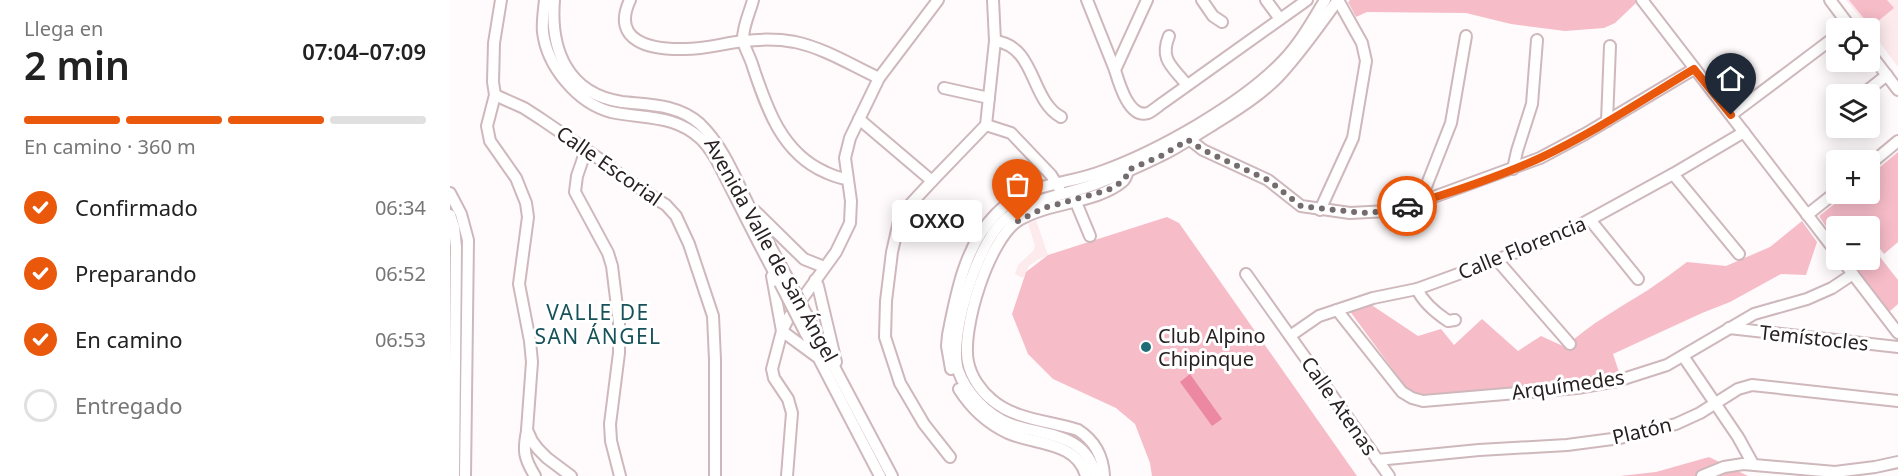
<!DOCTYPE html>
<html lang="es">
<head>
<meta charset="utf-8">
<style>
	:root { --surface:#fff; --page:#f6f6f6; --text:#222; --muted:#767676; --line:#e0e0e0; --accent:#ea580c }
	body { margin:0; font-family:"Noto Sans",sans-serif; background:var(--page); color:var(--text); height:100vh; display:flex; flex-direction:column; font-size:22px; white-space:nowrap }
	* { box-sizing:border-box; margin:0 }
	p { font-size:20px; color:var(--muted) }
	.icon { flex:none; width:33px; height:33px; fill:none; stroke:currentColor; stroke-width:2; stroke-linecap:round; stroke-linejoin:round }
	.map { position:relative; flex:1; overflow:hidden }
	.sheet { display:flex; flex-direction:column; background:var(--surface); width:450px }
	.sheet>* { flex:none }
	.tools { position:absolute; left:1376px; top:18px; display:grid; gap:12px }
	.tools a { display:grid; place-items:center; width:54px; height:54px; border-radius:6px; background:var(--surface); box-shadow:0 3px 15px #0003; font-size:30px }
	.pin { position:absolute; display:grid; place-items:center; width:51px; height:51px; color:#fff; margin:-62px -26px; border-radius:50% 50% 50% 0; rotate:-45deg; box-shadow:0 0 6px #0007 }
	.pin .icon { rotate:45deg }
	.courier { position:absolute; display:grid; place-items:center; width:60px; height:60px; margin:-30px; border:4px solid #ea580c; border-radius:50%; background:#fff; color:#222; box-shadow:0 2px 8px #0007 }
	.bubble { position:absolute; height:42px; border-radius:6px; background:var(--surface); box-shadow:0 3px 15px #0003; font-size:20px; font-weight:600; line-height:42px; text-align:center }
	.summary em { font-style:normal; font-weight:600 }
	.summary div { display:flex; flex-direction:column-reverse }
	.summary { display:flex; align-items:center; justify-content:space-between; height:102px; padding:0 24px }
	h1 { font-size:39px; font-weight:600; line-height:45px }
	.bar { display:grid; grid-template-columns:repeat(4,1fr); gap:9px 6px; align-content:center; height:72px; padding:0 24px }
	.bar i { height:8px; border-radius:4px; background:var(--line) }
	.bar .selected { background:var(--accent) }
	.bar p { grid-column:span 4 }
	ol { padding:0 24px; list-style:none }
	li { display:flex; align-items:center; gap:18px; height:66px }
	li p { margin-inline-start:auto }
	li .icon { padding:6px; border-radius:50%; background:var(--accent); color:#fff; stroke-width:4 }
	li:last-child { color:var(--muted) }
	li i { width:33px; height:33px; border:3px solid var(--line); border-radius:50% }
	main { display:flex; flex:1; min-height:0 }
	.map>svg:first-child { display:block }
	.built { fill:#fdeaed }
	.green { fill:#f6bcc8 }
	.water { fill:#ec88a1 }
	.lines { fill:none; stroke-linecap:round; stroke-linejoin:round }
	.minor-casing { stroke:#ceb8bc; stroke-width:14 }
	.minor { stroke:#fff; stroke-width:10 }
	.minor-bridge-casing { stroke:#ceb8bc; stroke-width:14; stroke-linecap:butt }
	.minor-bridge { stroke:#fff; stroke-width:10 }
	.done { stroke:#746c6e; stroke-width:6; stroke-dasharray:0 10.8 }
	.route { stroke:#ea580c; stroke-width:8 }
	.poi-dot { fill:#226c76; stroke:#fff; stroke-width:2 }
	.labels { text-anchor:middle; stroke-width:6; stroke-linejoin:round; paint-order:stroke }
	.street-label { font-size:20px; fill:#292022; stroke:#fff }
	.poi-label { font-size:20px; fill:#292022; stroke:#fff; text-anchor:start }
	.neighbourhood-label { font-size:21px; letter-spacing:1.5px; fill:#17525a; stroke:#fff }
</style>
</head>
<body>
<main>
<section class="sheet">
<div class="summary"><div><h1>2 min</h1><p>Llega en</p></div><em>07:04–07:09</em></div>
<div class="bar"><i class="selected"></i><i class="selected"></i><i class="selected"></i><i></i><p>En camino · 360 m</p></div>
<ol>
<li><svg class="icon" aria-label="check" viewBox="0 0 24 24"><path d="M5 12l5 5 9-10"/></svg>Confirmado<p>06:34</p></li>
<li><svg class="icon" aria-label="check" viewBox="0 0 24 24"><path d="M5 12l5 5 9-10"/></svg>Preparando<p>06:52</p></li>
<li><svg class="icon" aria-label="check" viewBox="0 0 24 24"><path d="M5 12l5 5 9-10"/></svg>En camino<p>06:53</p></li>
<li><i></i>Entregado</li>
</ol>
</section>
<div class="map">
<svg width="1448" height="476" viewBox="0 0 1448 476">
	<rect width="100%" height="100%" fill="#fffafb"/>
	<g class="built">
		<path d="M1396,0H1448V67L1419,28Z"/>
		<path d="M586,220L598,255L587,260L579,266L573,278L565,274L568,265L583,251L585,246L578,223Z"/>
	</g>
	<g class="green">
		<path d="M900,0H1186L1187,2L1165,23L1154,28L1115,31L1061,24L1016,13L917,12L906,17L898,2Z"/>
		<path d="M1399,0H1437L1444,8L1421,27Z"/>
		<path d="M1448,152V242L1434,254L1419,235V226H1413L1411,224L1408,226H1386V242L1369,216L1397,194H1419V176Z"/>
		<path d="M717,217L729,223L907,476H702L700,463L685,424L666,408L603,379L578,354L562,314L576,272L598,255Z"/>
		<path d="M1352,221L1367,242L1356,275L1331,274L1280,302L1252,313L1163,354L1169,372L1147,379L963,397L899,310L920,304L968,336L991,329L1004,345L1032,319L1068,351L1091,336L1115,347C1140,324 1169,308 1198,290C1211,281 1224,272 1237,262L1276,266L1320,247Z"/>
		<path d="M1419,243L1448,280V304L1439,312L1400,260H1419Z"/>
		<path d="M1259,457L1298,476H1170L1206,472Z"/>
	</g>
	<path class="water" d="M740,374L772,419L762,426L730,382Z"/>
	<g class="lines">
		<g class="minor-casing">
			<g id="minor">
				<path d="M51,0L44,43L43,82L45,95L37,126L40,141L66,178L76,203L78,217L69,284L80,341L82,362L77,430L82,441L88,449L97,458L121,476"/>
				<path d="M95,0C94,10 92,22 93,32C97,66 127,103 161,112C193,119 225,114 251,139C266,154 274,176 284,194C299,224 314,254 330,283"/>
				<path d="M104,0C100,49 117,94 172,102C199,105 228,104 250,124C272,145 284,175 297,202C310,228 324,253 338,279"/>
				<path d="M180,0C160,42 202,50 235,49C255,49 275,43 294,41C311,39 328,39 345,42C374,48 403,66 429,78"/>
				<path d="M303,0C300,12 292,28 293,41C295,49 301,59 303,67C317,109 332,153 375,172C382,175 388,178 397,179"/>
				<path d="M637,0L665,70"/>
				<path d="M697,0L665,70C669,83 679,119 698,113C703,111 709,105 714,102L857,0"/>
				<path d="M752,0L763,16L772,22"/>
				<path d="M816,0L830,19"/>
				<path d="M1192,0L1386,252"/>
				<path d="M1380,0L1401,28"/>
				<path d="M719,36C709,60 723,67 737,85"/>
				<path d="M545,41C586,46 580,100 611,117"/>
				<path d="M1419,52L1448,90"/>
				<path d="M494,88L539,98"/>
				<path d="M1413,94L1437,75"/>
				<path d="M45,95L74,108L91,119L151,160L178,181L216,205L226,216L239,244L263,316L265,360V476"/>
				<path d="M1281,115L1386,36"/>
				<path d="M409,119L482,181"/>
				<path d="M1157,121L1160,46"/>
				<path d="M536,125L561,133L601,175L609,188"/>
				<path d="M735,136L753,150L818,180L851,206L900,213L938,211L970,202L1090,158L1135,134L1244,69"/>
				<path d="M136,150L127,176L125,192L158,253L162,266L169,323V353L160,424L161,441L170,476"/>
				<path d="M1419,165L1448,141"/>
				<path d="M1063,169L1067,151L1082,104L1087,40"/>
				<path d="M1223,174L1289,254"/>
				<path d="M0,193L11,214L18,240L15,476"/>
				<path d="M625,200L640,236"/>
				<path d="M970,202L1001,123L1016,36"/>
				<path d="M870,210L903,138L916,61L912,43L888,0"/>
				<path d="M305,211L354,259L374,267"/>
				<path d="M0,215L4,227L6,247L4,476"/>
				<path d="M1357,215L1386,192"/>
				<path d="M1141,221L1188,279"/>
				<path d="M1047,260L1120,344"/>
				<path d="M1392,260L1448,333"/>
				<path d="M796,274L939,476"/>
				<path d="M322,276L332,331L366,356"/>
				<path d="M365,280L368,286L386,362"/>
				<path d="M967,289C973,302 986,313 998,321L1005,320"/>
				<path d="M887,310L952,392L962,398L973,401L1127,388L1167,381L1217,365L1304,314L1357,299L1382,288L1403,274"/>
				<path d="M362,325L442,476"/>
				<path d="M1279,328L1448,347"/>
				<path d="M355,332L430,476"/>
				<path d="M840,336L869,316L923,298L967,289L1047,260L1121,230L1223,174L1294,132"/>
				<path d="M1233,356L1288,437L1303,464"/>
				<path d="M501,369L497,346L498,335C506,294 515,245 546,214C580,180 612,187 653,171C708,151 790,105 831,63C849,45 862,22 875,0"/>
				<path d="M509,389C521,408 537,423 558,433C585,445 627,441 636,476"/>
				<path d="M77,431C73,451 74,458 85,476"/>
				<path d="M500,457L474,424L450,383L435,337L436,301L442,252L450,217L456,209L482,181L536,125L545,41L543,0"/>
				<path d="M927,460L1029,450L1117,445L1170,438L1226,424L1250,413L1288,389L1302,385L1448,401"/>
				<path d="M337,476L342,413L338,399L324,378L322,369L332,331L339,317L386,252L400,223L401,201L395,158L400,138L429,78L488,0"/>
				<path d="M646,476C635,431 595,437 560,424C537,415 516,393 508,370C498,336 527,246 552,222C578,197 616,196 648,183C669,175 690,166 710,156C728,148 744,136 761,126C783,112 808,97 827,78C850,54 868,27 888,0"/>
				<path d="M654,476C653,456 645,441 628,430C600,421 565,420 542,400C531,391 521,377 518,362C511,329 539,238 569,220C599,202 647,203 672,182C676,179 677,174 678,170"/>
				<path d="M1252,476L1274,467L1293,464L1385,472L1425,467L1448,462"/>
			</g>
		</g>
		<use href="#minor" class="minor"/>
		<g class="minor-bridge-casing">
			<g id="minor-bridge">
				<path d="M338,279L362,325"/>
				<path d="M330,283L355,332"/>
			</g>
		</g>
		<use href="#minor-bridge" class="minor-bridge"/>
	</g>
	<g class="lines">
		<path class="done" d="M568,221L594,208L658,190L675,180L678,170L711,156L738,140L753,150L818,180L851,206L912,213L938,211L957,206"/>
		<path class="route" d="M957,206C1000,193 1048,177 1090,158C1143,133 1194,99 1244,69L1281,115"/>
	</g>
	<circle class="poi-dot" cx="696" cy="347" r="6"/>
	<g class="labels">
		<g class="street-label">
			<text transform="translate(159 166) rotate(35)" y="7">Calle Escorial</text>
			<text transform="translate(1072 248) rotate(-22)" y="7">Calle Florencia</text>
			<text transform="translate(321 250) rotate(61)" y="7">Avenida Valle de San Ángel</text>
			<text transform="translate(1364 338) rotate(6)" y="7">Temístocles</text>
			<text transform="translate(1118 385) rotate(-8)" y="7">Arquímedes</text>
			<text transform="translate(889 406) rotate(55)" y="7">Calle Atenas</text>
			<text transform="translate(1192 431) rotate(-13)" y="7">Platón</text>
		</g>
		<g class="poi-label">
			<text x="708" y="343">Club Alpino<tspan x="708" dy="23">Chipinque</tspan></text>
		</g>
		<g class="neighbourhood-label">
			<text x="148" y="320">VALLE DE<tspan x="148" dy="24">SAN ÁNGEL</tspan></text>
		</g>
	</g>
</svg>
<div class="tools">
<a><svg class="icon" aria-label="locate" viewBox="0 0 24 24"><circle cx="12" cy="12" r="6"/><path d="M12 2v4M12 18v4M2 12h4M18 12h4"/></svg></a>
<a><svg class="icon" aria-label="layers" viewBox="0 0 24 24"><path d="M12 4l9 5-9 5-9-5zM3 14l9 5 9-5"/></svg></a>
<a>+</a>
<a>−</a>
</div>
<div class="pin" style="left:568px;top:221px;background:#ea580c"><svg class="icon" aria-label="bag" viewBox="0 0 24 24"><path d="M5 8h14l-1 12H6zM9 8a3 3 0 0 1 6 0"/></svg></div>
<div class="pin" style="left:1281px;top:115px;background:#1f2937"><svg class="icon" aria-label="home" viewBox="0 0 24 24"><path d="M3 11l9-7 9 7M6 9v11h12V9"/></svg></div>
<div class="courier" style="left:957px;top:206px"><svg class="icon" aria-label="car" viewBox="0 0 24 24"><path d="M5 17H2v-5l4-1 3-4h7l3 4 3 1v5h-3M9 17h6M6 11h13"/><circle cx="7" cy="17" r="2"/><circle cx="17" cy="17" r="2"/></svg></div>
<div class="bubble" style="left:442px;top:200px;width:90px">OXXO</div>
</div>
</main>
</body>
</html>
